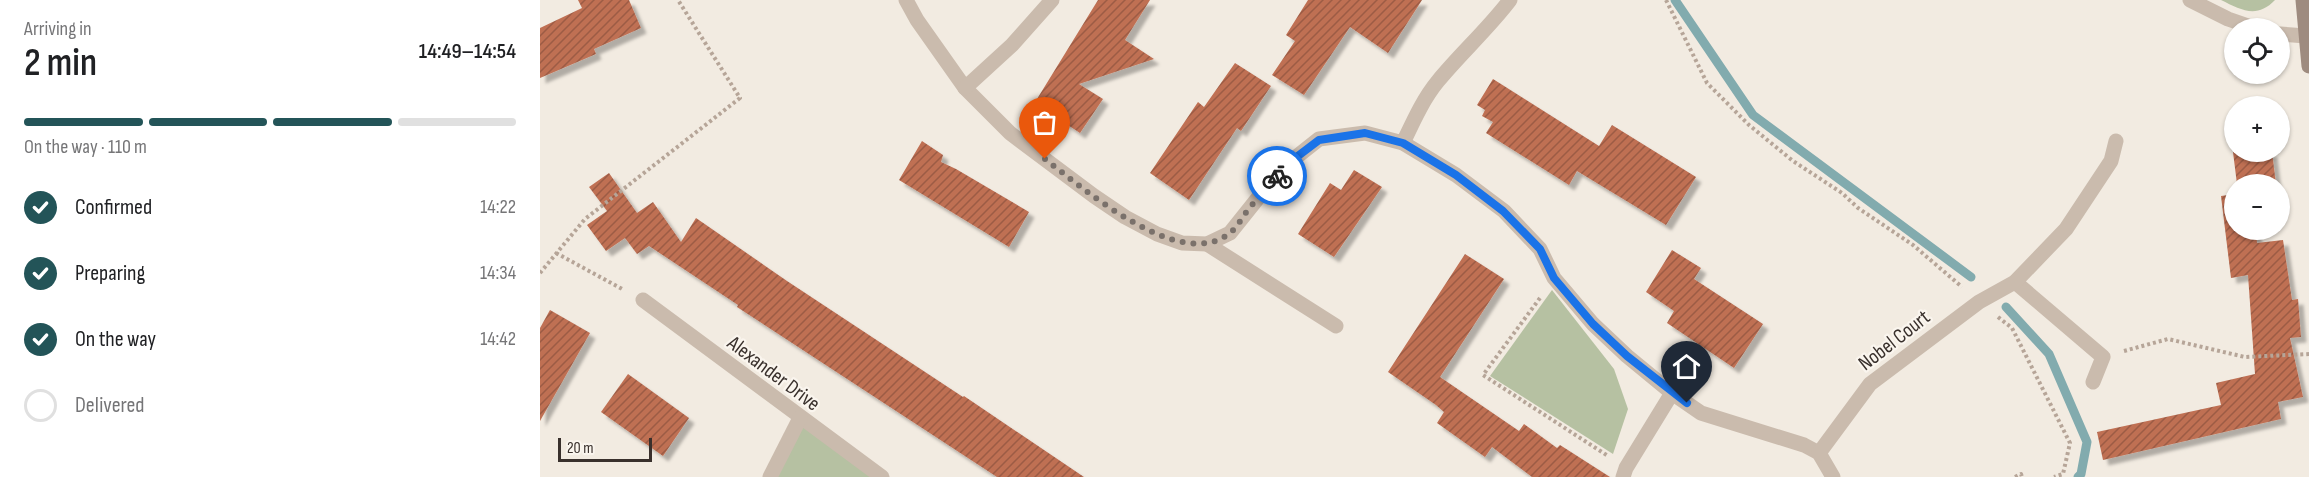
<!DOCTYPE html>
<html lang="en">
<head>
<meta charset="utf-8">
<style>
	:root { --surface:#fff; --page:#f2f2f2; --text:#202124; --muted:#757577; --line:#e0e0e0; --accent:#235458 }
	body { margin:0; font-family:"Sofia Sans Condensed",sans-serif; background:var(--page); color:var(--text); height:100vh; display:flex; flex-direction:column; font-size:22px; white-space:nowrap }
	* { box-sizing:border-box; margin:0 }
	p { font-size:20px; color:var(--muted) }
	.icon { flex:none; width:33px; height:33px; fill:none; stroke:currentColor; stroke-width:2; stroke-linecap:round; stroke-linejoin:round }
	.map { position:relative; flex:1; overflow:hidden }
	.side { display:flex; flex-direction:column; background:var(--surface); width:540px }
	.side>* { flex:none }
	.fabs { position:absolute; left:1684px; top:18px; display:grid; gap:12px }
	.fabs a { display:grid; place-items:center; width:66px; height:66px; border-radius:50%; background:var(--surface); box-shadow:0 2px 4px #0004; font-size:30px }
	.scale { position:absolute; left:18px; bottom:15px; width:94px; box-sizing:border-box; padding-left:6px; border:3px solid #39302c; border-top:0; font-size:16px; line-height:21px; white-space:nowrap; color:#39302c; -webkit-text-stroke:4px #faf5ee; paint-order:stroke }
	.pin { position:absolute; display:grid; place-items:center; width:51px; height:51px; color:#fff; margin:-62px -26px; border-radius:50% 50% 50% 0; rotate:-45deg; box-shadow:0 0 6px #0007 }
	.pin .icon { rotate:45deg }
	.courier { position:absolute; display:grid; place-items:center; width:60px; height:60px; margin:-30px; border:4px solid #1a73e8; border-radius:50%; background:#fff; color:#222; box-shadow:0 2px 8px #0007 }
	.summary em { font-style:normal; font-weight:600 }
	.summary div { display:flex; flex-direction:column-reverse }
	.summary { display:flex; align-items:center; justify-content:space-between; height:102px; padding:0 24px }
	h1 { font-size:39px; font-weight:600; line-height:45px }
	.bar { display:grid; grid-template-columns:repeat(4,1fr); gap:9px 6px; align-content:center; height:72px; padding:0 24px }
	.bar i { height:8px; border-radius:4px; background:var(--line) }
	.bar .on { background:var(--accent) }
	.bar p { grid-column:span 4 }
	ol { padding:0 24px; list-style:none }
	li { display:flex; align-items:center; gap:18px; height:66px }
	li p { margin-inline-start:auto }
	li .icon { padding:6px; border-radius:50%; background:var(--accent); color:#fff; stroke-width:4 }
	li:last-child { color:var(--muted) }
	li i { width:33px; height:33px; border:3px solid var(--line); border-radius:50% }
	main { display:flex; flex:1; min-height:0 }
	.map>svg:first-child { display:block }
	.grass { fill:#b6c1a2 }
	.lines { fill:none; stroke-linecap:round; stroke-linejoin:round }
	.stream { stroke:#82abae; stroke-width:9 }
	.building { fill:url(#building-hatch); filter:url(#shadow) }
	.path { stroke:#b6a598; stroke-width:4; stroke-dasharray:3 3; stroke-linecap:butt }
	.service { stroke:#cabbad; stroke-width:15 }
	.minor { stroke:#cabbad; stroke-width:15 }
	.secondary { stroke:#9e8b7f; stroke-width:15 }
	.done { stroke:#7a716b; stroke-width:6; stroke-dasharray:0 10.8 }
	.route { stroke:#1a73e8; stroke-width:8 }
	.labels { text-anchor:middle; stroke-width:4.5; stroke-linejoin:round; paint-order:stroke }
	.street-label { font-size:21px; fill:#39302c; stroke:#faf5ee }
</style>
</head>
<body>
<main>
<section class="side">
<div class="summary"><div><h1>2 min</h1><p>Arriving in</p></div><em>14:49–14:54</em></div>
<div class="bar"><i class="on"></i><i class="on"></i><i class="on"></i><i></i><p>On the way · 110 m</p></div>
<ol>
<li><svg class="icon" aria-label="check" viewBox="0 0 24 24"><path d="M5 12l5 5 9-10"/></svg>Confirmed<p>14:22</p></li>
<li><svg class="icon" aria-label="check" viewBox="0 0 24 24"><path d="M5 12l5 5 9-10"/></svg>Preparing<p>14:34</p></li>
<li><svg class="icon" aria-label="check" viewBox="0 0 24 24"><path d="M5 12l5 5 9-10"/></svg>On the way<p>14:42</p></li>
<li><i></i>Delivered</li>
</ol>
</section>
<div class="map">
<svg width="1769" height="477" viewBox="0 0 1769 477">
	<defs>
		<pattern id="building-hatch" width="6" height="6" patternUnits="userSpaceOnUse" patternTransform="scale(1.5)"><rect width="6" height="6" fill="#bf6f53"/><path d="M-1 1l2-2M0 6l6-6M5 7l2-2" fill="none" stroke="#9c5c45"/></pattern>
		<filter id="shadow"><feDropShadow dx="5.5" dy="5.5" stdDeviation="1.5" flood-color="#0004"/></filter>
	</defs>
	<rect width="100%" height="100%" fill="#f2ebe1"/>
	<g class="grass">
		<path d="M1681,0H1735C1717,19 1701,10 1681,0Z"/>
		<path d="M1012,290L1074,369L1088,409L1073,454L950,376Z"/>
		<path d="M260,418L338,477H230Z"/>
	</g>
	<g class="lines">
		<g class="stream">
			<path d="M1135,0L1213,115L1431,277"/>
			<path d="M1466,307L1509,354L1547,442L1541,474L1538,477"/>
		</g>
	</g>
	<g class="building">
		<path d="M38,0H89L101,28L54,49L56,54L0,78V28L42,8Z"/>
		<path d="M558,0H610L585,40L614,59L539,84L563,99L540,133L499,106L501,103L498,101L500,98L497,99Z"/>
		<path d="M768,0H882L848,53L810,27L764,95L732,75L755,41L746,35Z"/>
		<path d="M695,63L731,86L701,131L697,128L649,200L610,173L658,102L664,107Z"/>
		<path d="M953,79L1059,146L1072,125L1156,177L1126,225L1037,171L1029,185L946,133L953,122L942,116L945,110L937,105Z"/>
		<path d="M382,141L403,155L401,162L416,169L489,212L469,247L359,180Z"/>
		<path d="M1693,152H1732L1736,184H1697Z"/>
		<path d="M814,170L842,187L794,257L758,234L790,183L801,190Z"/>
		<path d="M69,173L97,213L113,202L141,242L156,218L247,281L423,397L424,396L544,477H457L197,307L198,305L109,246L97,254L85,238L66,251L47,225L67,211L49,187Z"/>
		<path d="M1695,194V230H1716L1717,243L1743,240L1752,300L1758,299L1761,337L1750,338L1763,397L1738,402L1741,419L1563,460L1557,432L1681,405L1676,383L1715,374L1708,275L1691,278L1681,196Z"/>
		<path d="M1132,250L1161,268L1154,279L1223,324L1194,368L1127,323L1134,311L1106,292Z"/>
		<path d="M925,254L964,279L900,377L979,431L984,424L1017,448L1020,445L1070,477H992L952,447L945,457L897,423L904,412L896,405L848,372Z"/>
		<path d="M10,310L50,333L0,421V328Z"/>
		<path d="M88,374L149,418L123,456L61,412Z"/>
	</g>
	<g class="lines">
		<g class="path">
			<path d="M1126,0L1167,83L1209,125L1253,161L1302,193L1318,208L1373,245L1422,287"/>
			<path d="M16,253L84,290"/>
			<path d="M0,273L45,219L200,98L138,0"/>
			<path d="M1000,298L943,375L1068,456"/>
			<path d="M1458,317L1472,328L1530,443L1523,474L1514,477"/>
			<path d="M1584,351L1628,339L1705,357L1769,354"/>
			<path d="M1475,477L1481,474L1482,477"/>
		</g>
		<path class="service" d="M667,244L796,326"/>
		<g class="minor">
			<path d="M366,0L377,20L425,88L470,133L554,196L585,217L617,234L642,243L667,244L690,233L722,193L750,162L779,139L825,133L863,143L916,175L964,211L1000,249L1014,278L1053,324L1087,356L1132,393L1161,413L1264,445L1279,453L1293,477"/>
			<path d="M1650,0L1688,19L1714,28"/>
			<path d="M1740,34L1766,36"/>
			<path d="M425,88L472,45L512,0"/>
			<path d="M863,143C873,122 883,99 898,81C921,53 948,29 970,0"/>
			<path d="M1475,282L1563,357L1553,382"/>
			<path d="M103,300L342,477"/>
			<path d="M1279,453L1330,384L1439,302L1475,282L1526,229L1571,161L1576,141"/>
			<path d="M230,477L260,418"/>
			<path d="M1083,477L1086,468L1132,393"/>
		</g>
		<path class="secondary" d="M1763,0L1769,66"/>
	</g>
	<g class="lines">
		<path class="done" d="M505,159C544,189 640,273 690,233C697,227 702,218 707,211C717,199 727,187 737,176"/>
		<path class="route" d="M737,176L750,162L779,140L825,133L863,143L916,175L963,211L1000,249L1014,278L1053,324L1087,356L1147,403"/>
	</g>
	<g class="labels">
		<g class="street-label">
			<text transform="translate(1354 340) rotate(-38)" y="7">Nobel Court</text>
			<text transform="translate(234 373) rotate(37)" y="7">Alexander Drive</text>
		</g>
	</g>
</svg>
<div class="fabs">
<a><svg class="icon" aria-label="locate" viewBox="0 0 24 24"><circle cx="12" cy="12" r="6"/><path d="M12 2v4M12 18v4M2 12h4M18 12h4"/></svg></a>
<a>+</a>
<a>−</a>
</div>
<div class="scale">20 m</div>
<div class="pin" style="left:505px;top:159px;background:#ea580c"><svg class="icon" aria-label="bag" viewBox="0 0 24 24"><path d="M5 8h14l-1 12H6zM9 8a3 3 0 0 1 6 0"/></svg></div>
<div class="pin" style="left:1147px;top:403px;background:#1f2937"><svg class="icon" aria-label="home" viewBox="0 0 24 24"><path d="M3 11l9-7 9 7M6 9v11h12V9"/></svg></div>
<div class="courier" style="left:737px;top:176px"><svg class="icon" aria-label="bike" viewBox="0 0 24 24"><circle cx="6" cy="16" r="4"/><circle cx="18" cy="16" r="4"/><path d="M6 16l4-8h5l3 8M10 8l3 8H6M13 5h3"/></svg></div>
</div>
</main>
</body>
</html>
